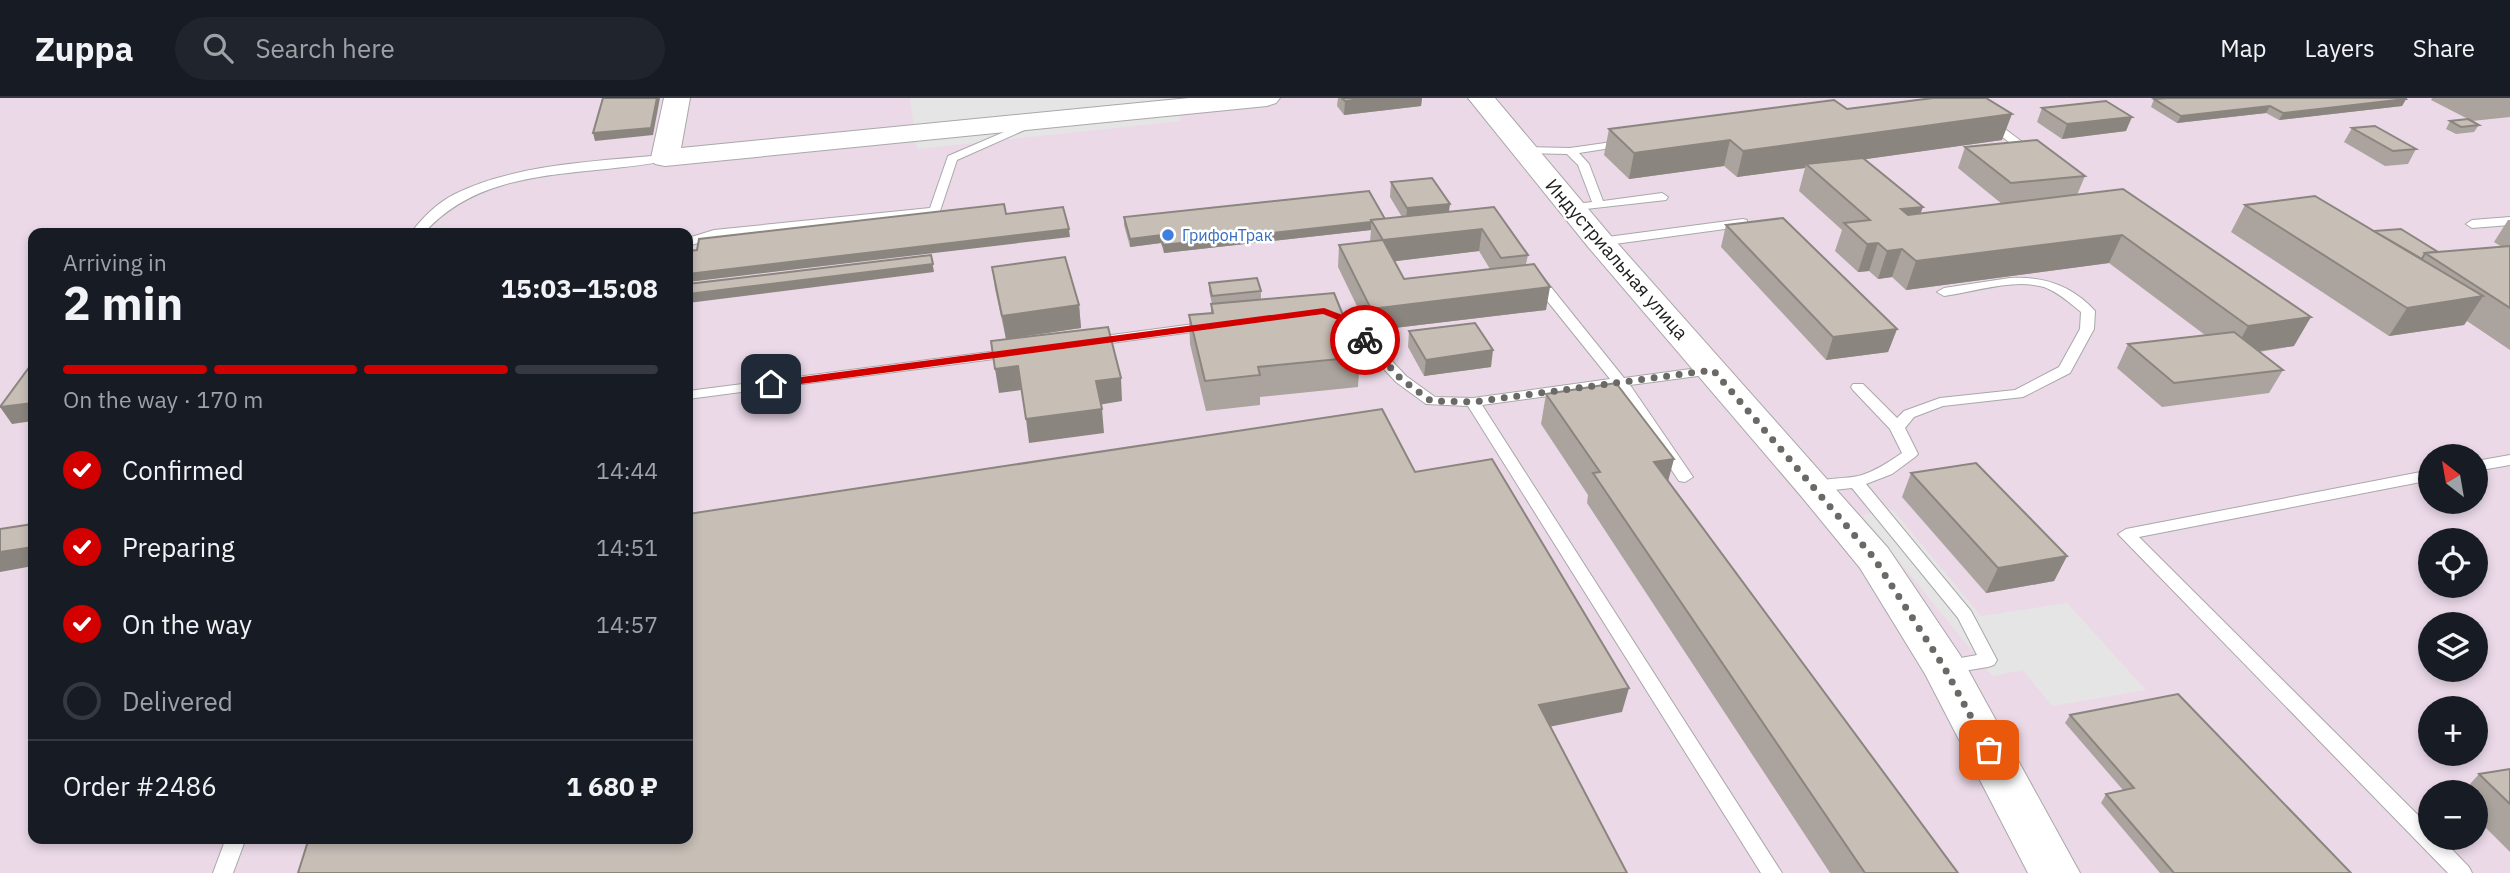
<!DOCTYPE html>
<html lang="en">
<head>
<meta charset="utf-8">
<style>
	:root { --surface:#171b24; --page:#20242c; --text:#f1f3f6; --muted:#9ea1a6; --line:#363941; --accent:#d20100 }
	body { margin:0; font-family:"IBM Plex Sans",sans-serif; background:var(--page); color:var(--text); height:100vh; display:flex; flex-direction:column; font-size:26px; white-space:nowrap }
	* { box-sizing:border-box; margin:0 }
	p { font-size:23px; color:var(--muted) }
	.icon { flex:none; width:38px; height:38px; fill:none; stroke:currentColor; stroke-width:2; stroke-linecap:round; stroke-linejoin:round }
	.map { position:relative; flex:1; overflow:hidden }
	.details { position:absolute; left:28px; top:130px; width:665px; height:616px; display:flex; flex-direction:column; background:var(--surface); border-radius:14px; box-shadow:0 4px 10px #0003 }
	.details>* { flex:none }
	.needle { width:46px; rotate:329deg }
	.tools { position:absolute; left:2418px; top:346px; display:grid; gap:14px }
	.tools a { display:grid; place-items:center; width:70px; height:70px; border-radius:50%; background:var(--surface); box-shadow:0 4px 10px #0003; font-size:35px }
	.pin { position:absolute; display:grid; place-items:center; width:60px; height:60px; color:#fff; margin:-30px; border-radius:14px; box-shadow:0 4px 10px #0006 }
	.courier { position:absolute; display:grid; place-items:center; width:70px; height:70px; margin:-35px; border:5px solid #d20100; border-radius:50%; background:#fff; color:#222; box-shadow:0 2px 9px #0007 }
	.headline em { font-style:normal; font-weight:700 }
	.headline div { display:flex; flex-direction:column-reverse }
	.headline { display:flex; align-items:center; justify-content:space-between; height:119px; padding:0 35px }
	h1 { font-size:46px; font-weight:700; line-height:52px }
	.bar { display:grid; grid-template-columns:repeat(4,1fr); gap:10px 7px; align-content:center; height:84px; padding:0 35px }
	.bar i { height:9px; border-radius:5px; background:var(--line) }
	.bar .on { background:var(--accent) }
	.bar p { grid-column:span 4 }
	.line { display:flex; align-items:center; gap:18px; padding:0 35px; border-top:2px solid var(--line) }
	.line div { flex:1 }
	ol { padding:0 35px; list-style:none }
	li { display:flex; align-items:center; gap:21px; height:77px }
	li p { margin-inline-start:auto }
	li .icon { padding:7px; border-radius:50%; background:var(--accent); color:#fff; stroke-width:4 }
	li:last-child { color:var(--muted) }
	li i { width:38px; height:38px; border:4px solid var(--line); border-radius:50% }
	header { display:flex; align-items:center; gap:42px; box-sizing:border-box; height:98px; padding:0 35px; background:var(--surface); border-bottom:2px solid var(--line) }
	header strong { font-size:33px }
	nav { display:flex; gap:38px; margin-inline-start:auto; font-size:24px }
	.search { width:490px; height:63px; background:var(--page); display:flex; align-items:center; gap:18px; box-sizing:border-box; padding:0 24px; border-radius:38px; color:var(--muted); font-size:26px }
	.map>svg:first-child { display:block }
	.industrial { fill:#ebd9e8; fill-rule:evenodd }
	.parking { fill:#e5e5e5 }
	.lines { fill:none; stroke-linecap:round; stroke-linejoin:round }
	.service-casing { stroke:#a8a8a8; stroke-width:2 }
	.tertiary-casing { stroke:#a8a8a8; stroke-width:2 }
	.service { fill:#fff; fill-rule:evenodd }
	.tertiary { fill:#fff; fill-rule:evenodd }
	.wall { fill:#aba39d; fill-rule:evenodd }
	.shaded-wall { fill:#8b857f }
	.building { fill:#c7beb6; stroke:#8b857f; stroke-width:2 }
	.route { fill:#d20100 }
	.done { stroke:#6a6966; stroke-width:7; stroke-dasharray:0 12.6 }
	.shop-dot { fill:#3f7fe0; stroke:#fff; stroke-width:2.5 }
	.labels { text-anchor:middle; stroke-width:5; stroke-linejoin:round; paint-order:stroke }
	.far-shop-label { font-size:16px; fill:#366cbe; stroke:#fff; text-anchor:start }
	.street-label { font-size:19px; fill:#212121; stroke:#fff }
</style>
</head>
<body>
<header>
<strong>Zuppa</strong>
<div class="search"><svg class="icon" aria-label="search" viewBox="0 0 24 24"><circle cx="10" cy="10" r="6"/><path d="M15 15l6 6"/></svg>Search here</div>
<nav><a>Map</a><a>Layers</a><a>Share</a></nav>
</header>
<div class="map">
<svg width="2510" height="775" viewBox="0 0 2510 775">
	<rect width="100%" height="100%" fill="#f2eee7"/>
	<path class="industrial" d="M0,0H2510V775H0ZM33,135H688V740H33ZM2431,359H2476V404H2431ZM2431,443H2476V488H2431ZM2431,527H2476V572H2431ZM2431,611H2476V656H2431ZM2431,695H2476V740H2431Z"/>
	<g class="parking">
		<path d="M910,0H1171L1181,23L917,51Z"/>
		<path d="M1893,412L1981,518L2067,505L2146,592L2052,608L2023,572L1992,578L1862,417Z"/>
	</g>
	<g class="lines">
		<g class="service-casing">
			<g id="service">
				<path d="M1032,22L1037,25L1036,27L957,62L939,116L715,140L688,148V140L714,132L930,110L948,58Z"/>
				<path d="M1985,22H1993L2037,55V59H2029L1985,26Z"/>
				<path d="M1626,42L1630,43V47L1579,55L1589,66L1603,103L1662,95L1668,99L1666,102L1568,113V107L1592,104L1578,67L1567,56L1524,55L1518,52L1524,49L1570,50Z"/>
				<path d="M665,57L669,58V62C586,80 486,65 424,135H411C423,119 437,105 455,96C514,66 599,63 665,57Z"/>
				<path d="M2510,119V127L2472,130L2466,126L2472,122Z"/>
				<path d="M1743,121L1747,122V128L1600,148L1594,144L1600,140Z"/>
				<path d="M1537,177L1542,178L1624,280L1713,268L1720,272L1713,276L1630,287L1693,379L1685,384L1679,383L1616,289L1482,307L1782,775H1761L1468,308L1426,306L1396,284L1341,225L1318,214L1325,210L1351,219L1406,278L1435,299L1473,300L1610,281L1532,184L1531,181Z"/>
				<path d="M2010,180C2043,178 2072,187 2095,213L2094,231L2070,275L2023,299L1943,308L1914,319L1905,330L1918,356L1915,359L1892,376L1866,386L1971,513L1997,562L1994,567L1988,569L1945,576L1939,574L1936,569L1939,564L1977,557L1958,520L1852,390L1815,394L1807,389C1818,378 1847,382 1862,377C1877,372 1889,364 1902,355L1890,331L1853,292L1851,289L1853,286H1863L1897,320L1904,313L1940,300L2015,292L2059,269L2080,231L2081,214C2070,205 2058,194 2044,189C2013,180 1975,194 1944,198L1937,194L1944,190Z"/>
				<path d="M1209,224L1216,228L1214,231L1089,248L1082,244L1089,240Z"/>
				<path d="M1012,251L1019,255L1017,258L688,301V293Z"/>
				<path d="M2510,357V367L2476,373V363Z"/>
				<path d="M2431,372V382L2139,439L2431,730V740H2441L2469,769L2472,775H2448L2118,436L2126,431Z"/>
				<path d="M226,740H246L233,775H213Z"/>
			</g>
		</g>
		<g class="tertiary-casing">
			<g id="tertiary">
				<path d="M664,0H690L681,50L1189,0H1280L1276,5L1267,8L665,68L655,66L651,60Z"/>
				<path d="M1468,0H1495L1611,138L1888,450L1960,557L2080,775H2028L1925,576L1860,470L1801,398L1589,150Z"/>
			</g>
		</g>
		<use href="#service" class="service"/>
		<use href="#tertiary" class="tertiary"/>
	</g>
	<g class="wall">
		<path d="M1338,0H1422L1421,8L1344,17L1337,8Z"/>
		<path d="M2432,0H2510V19L2472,23L2431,2Z"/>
		<path d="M2154,1H2406L2402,8L2279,22L2266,15L2177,25L2151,9Z"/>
		<path d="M2042,10L2126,33L2062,41L2037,24Z"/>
		<path d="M1847,11L2002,42L1865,61L1920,116L2002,106L1958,70L1965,49L2085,78L2077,97L2294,248L2259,254L2283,272L2269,295L2162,309L2117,270L2128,246L2205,237L2109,165L1906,192L1892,179L1878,181L1869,173L1858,174L1835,153L1842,132L1799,93L1805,70L1737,79L1724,68L1629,81L1604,57L1609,31Z"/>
		<path d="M2450,23L2479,27L2474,34L2456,36L2446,31Z"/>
		<path d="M2352,30L2416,51L2408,66L2385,68L2344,44Z"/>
		<path d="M1391,84L1449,114L1528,157L1526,166L1546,212L1369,233L1338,169L1339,147L1370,144L1371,132L1164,155L1161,145L1130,149L1124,127V119L1385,121L1402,119L1390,99ZM1479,153L1490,171L1404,181L1394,163Z"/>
		<path d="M2245,107L2374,133L2438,154L2502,149L2494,144L2508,122H2510V252L2467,223L2464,227L2389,238L2231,134Z"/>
		<path d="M1726,127L1897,231L1888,254L1826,262L1721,149Z"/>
		<path d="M992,169L1079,207L1081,230L1006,241L995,191Z"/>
		<path d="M1209,185L1261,193V201L1212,206L1209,193Z"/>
		<path d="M1211,206L1360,259L1358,289L1260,299V307L1206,313L1190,246L1189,217L1211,215Z"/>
		<path d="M1409,233L1491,269L1424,278L1408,249Z"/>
		<path d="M1546,296L1668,384L1958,775H1830L1587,405L1588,397L1541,326Z"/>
		<path d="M1911,375L2067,458L2054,483L1986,495L1902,399Z"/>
		<path d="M2070,617L2351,775H2160L2101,705L2106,696L2123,692L2065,625Z"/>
		<path d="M2510,671V754L2476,720V695H2462L2479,676Z"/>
	</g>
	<g class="shaded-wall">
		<path d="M657,0H660L653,37L595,43L593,35Z"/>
		<path d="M1370,0H1422L1421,8L1344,17L1345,3Z"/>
		<path d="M2406,1L2402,8L2279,22L2283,15Z"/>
		<path d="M2270,8L2266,15L2177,25L2181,18Z"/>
		<path d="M2012,16L2002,42L1810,69L1806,66L1805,70L1737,79L1743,53Z"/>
		<path d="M2132,19L2126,33L2062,41L2067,26Z"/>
		<path d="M1730,42L1724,68L1629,81L1634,55Z"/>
		<path d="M1450,106L1448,121L1406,125L1407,110Z"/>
		<path d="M1923,109L1913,136L1901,111Z"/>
		<path d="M1371,124V132L1164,155L1163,147Z"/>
		<path d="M1069,131L1070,139L688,184V176Z"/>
		<path d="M1482,131L1479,153L1381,165L1383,142Z"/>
		<path d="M1161,137V145L1130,149V141Z"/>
		<path d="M2122,137L2109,165L1906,192L1916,163Z"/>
		<path d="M1878,145L1869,173L1858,174L1867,146Z"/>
		<path d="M1902,151L1892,179L1878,181L1887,153Z"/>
		<path d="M931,157L934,174L688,205V196Z"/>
		<path d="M1550,189L1546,212L1369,233L1371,211Z"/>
		<path d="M2483,198L2464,227L2389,238L2407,210Z"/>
		<path d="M1079,207L1081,230L1006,241L1002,218Z"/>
		<path d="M2311,219L2294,248L2232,257L2248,228Z"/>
		<path d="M1897,231L1888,254L1826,262L1833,239Z"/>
		<path d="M1493,252L1491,269L1424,278L1426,262Z"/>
		<path d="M1018,268L1021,292L999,295L995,271Z"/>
		<path d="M1121,280L1122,303L1098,307L1096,283Z"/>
		<path d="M33,305V323L12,326L0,309Z"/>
		<path d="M1102,311L1104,335L1029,345L1026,321Z"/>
		<path d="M1674,361L1666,391L1654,364Z"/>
		<path d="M33,449V468L0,474V454Z"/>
		<path d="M2067,458L2054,483L1986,495L1998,470Z"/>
		<path d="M1629,590L1622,614L1534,632L1539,607Z"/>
	</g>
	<g class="building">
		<path d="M603,0H657L651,30L593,35Z"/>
		<path d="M1342,0H1370L1345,3Z"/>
		<path d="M1933,0H1986L2012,16L1743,53L1730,42L1634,55L1609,31L1834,2L1847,11Z"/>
		<path d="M2166,0H2405L2406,1L2283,15L2270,8L2181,18L2154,1Z"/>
		<path d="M2106,3L2132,19L2067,26L2042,10Z"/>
		<path d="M2468,21L2479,27L2461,29L2450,23Z"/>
		<path d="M2375,28L2416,51L2393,53L2352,30Z"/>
		<path d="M2037,42L2085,78L2011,85L1965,49Z"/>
		<path d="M1863,60L1923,109L1901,111L1908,117L2123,91L2311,219L2248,228L2122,137L1916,163L1902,151L1887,153L1878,145L1867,146L1844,125L1870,122L1806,66Z"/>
		<path d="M1432,80L1450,106L1407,110L1391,84Z"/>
		<path d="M1369,93L1385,121L1371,122V124L1163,147L1161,137L1130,141L1124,119Z"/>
		<path d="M2315,98L2483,198L2407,210L2245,107Z"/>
		<path d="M1004,106L1006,116L1063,109L1069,131L688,176V153L697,152L699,141Z"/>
		<path d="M1494,109L1528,157L1501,160L1482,131L1383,142L1371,122Z"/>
		<path d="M1783,120L1897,231L1833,239L1726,127Z"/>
		<path d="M2401,131L2438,154L2425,155L2422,161L2374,133Z"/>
		<path d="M1383,142L1404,181L1534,166L1550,189L1371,211L1339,147Z"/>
		<path d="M2510,148V210L2425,155Z"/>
		<path d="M931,157L933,166L688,196V186Z"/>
		<path d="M1065,159L1079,207L1002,218L992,169Z"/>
		<path d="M1257,180L1261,193L1212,198L1209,185Z"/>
		<path d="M1334,195L1360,259L1258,269L1260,277L1205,283L1189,217L1213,215L1211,206Z"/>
		<path d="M1475,225L1493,252L1426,262L1409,233Z"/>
		<path d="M1108,229L1121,280L1096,283L1102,311L1026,321L1018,268L995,271L991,243Z"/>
		<path d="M2234,234L2283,272L2174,285L2128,246Z"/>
		<path d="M33,264V305L0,309Z"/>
		<path d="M1616,285L1674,361L1654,364L1958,775H1865L1593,375L1600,374L1546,296Z"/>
		<path d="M1382,311L1415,374L1492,361L1629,590L1539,607L1627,775H298L309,740H688V416Z"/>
		<path d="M1976,365L2067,458L1998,470L1911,375Z"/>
		<path d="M33,426V449L0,454V431Z"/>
		<path d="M2178,596L2351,775H2174L2106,696L2134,690L2070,617Z"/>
		<path d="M2510,671V706L2479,676Z"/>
	</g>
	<path class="route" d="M1324,210L1350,220L1369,240V244H1362L1343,224L1323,216L771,290L766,286L771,283Z"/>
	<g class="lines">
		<path class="done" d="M1365,242L1401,281L1431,303L1473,304L1713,272L1874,460L1944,569L1989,652"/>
	</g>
	<circle class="shop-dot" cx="1168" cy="137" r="7"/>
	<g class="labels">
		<g class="far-shop-label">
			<text x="1182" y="143">ГрифонТрак</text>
		</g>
		<g class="street-label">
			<text transform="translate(1617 161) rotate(49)" y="7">Индустриальная улица</text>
		</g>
	</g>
</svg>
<div class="tools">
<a><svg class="needle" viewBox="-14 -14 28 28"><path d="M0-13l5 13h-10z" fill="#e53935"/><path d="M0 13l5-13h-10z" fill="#9ea1a6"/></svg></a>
<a><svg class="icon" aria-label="locate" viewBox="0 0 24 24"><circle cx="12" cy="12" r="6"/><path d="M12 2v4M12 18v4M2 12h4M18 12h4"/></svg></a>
<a><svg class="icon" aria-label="layers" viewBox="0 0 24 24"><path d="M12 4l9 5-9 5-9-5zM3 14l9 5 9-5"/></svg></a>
<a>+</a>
<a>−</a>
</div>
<div class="pin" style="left:1989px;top:652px;background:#ea580c"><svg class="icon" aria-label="bag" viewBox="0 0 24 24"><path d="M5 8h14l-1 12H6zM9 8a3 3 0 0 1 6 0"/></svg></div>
<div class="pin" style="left:771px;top:286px;background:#1f2937"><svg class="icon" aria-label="home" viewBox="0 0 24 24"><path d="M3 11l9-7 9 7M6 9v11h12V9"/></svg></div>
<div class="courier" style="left:1365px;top:242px"><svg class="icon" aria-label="bike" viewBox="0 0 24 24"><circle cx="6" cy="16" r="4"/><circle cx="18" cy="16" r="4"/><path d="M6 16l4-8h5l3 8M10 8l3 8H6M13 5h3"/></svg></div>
<section class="details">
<div class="headline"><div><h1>2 min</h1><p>Arriving in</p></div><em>15:03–15:08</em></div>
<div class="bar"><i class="on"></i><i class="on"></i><i class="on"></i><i></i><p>On the way · 170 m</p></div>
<ol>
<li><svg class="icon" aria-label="check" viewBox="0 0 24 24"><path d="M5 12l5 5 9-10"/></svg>Confirmed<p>14:44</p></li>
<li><svg class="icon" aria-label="check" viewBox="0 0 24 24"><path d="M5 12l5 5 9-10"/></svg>Preparing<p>14:51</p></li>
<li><svg class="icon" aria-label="check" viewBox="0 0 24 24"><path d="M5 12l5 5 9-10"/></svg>On the way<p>14:57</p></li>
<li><i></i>Delivered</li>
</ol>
<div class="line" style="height:91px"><div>Order #2486</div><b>1 680 ₽</b></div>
</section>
</div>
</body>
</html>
